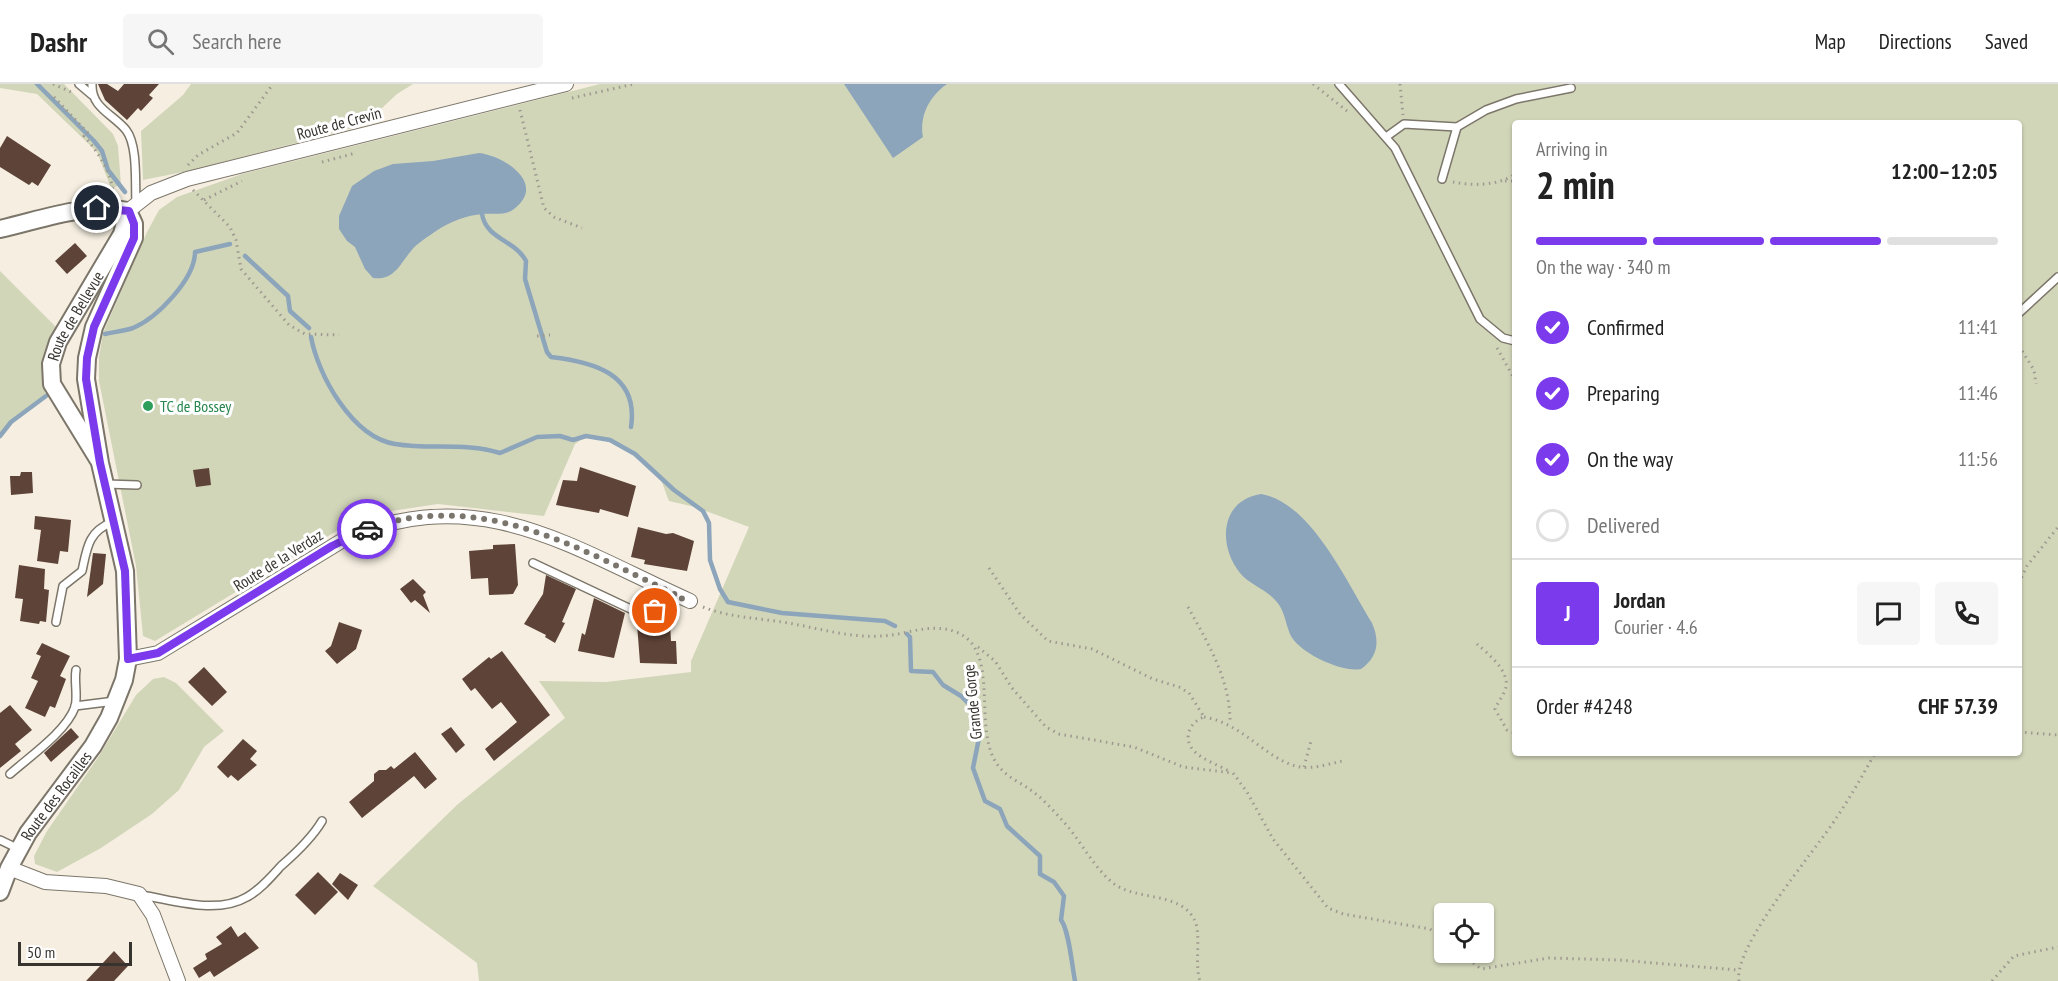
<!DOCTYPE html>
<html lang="en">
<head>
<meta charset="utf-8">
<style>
	:root { --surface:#fff; --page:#f6f6f6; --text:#222; --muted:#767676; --line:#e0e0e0; --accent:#7c3aed }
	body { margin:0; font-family:"PT Sans Narrow",sans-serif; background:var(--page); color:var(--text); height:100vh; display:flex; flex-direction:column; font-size:22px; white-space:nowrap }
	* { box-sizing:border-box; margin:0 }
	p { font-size:20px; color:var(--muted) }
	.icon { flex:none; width:33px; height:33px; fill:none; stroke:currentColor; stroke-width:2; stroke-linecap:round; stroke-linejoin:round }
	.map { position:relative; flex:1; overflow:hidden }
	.panel { position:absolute; left:1512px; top:36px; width:510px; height:636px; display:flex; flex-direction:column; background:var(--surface); border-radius:6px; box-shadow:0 2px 4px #0004 }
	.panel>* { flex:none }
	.tools { position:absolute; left:1434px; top:819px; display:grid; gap:12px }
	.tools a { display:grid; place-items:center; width:60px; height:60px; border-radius:6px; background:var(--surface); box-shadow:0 2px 4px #0004; font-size:30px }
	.scale { position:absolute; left:18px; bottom:15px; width:114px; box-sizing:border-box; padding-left:6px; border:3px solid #37342f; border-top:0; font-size:16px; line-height:21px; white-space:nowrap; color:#37342f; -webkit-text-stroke:4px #fff; paint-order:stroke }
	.pin { position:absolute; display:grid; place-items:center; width:51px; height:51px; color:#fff; margin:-26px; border:3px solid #fff; border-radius:50%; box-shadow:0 2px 6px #0007 }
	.courier { position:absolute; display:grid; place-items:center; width:60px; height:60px; margin:-30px; border:4px solid #7c3aed; border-radius:50%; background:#fff; color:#222; box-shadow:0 2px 8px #0007 }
	.summary em { font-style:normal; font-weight:700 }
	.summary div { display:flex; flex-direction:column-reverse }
	.summary { display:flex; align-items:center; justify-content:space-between; height:102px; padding:0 24px }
	h1 { font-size:39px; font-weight:700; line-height:45px }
	.bar { display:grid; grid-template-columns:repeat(4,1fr); gap:9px 6px; align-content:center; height:72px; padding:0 24px }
	.bar i { height:8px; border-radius:4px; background:var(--line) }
	.bar .active { background:var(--accent) }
	.bar p { grid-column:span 4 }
	.line { display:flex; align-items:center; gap:15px; padding:0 24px; border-top:2px solid var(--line) }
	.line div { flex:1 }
	.round { display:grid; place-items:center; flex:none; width:63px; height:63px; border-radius:6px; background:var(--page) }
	ol { padding:0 24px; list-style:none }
	li { display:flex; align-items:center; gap:18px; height:66px }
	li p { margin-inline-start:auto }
	li .icon { padding:6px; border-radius:50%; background:var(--accent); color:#fff; stroke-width:4 }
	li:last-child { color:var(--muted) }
	li i { width:33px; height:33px; border:3px solid var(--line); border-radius:50% }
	header { display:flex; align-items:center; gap:36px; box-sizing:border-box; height:84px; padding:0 30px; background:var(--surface); border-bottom:2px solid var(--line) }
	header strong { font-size:28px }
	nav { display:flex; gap:33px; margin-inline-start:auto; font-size:21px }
	.search { width:420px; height:54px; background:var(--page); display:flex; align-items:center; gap:15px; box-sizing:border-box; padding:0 21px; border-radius:6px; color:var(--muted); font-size:22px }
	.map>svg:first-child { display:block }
	.green { fill:#d2d6b9; fill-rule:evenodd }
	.water { fill:#8ca5bb }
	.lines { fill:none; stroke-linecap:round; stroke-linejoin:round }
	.stream { stroke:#8ca5bb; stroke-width:4.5 }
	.building { fill:#5e4338 }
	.service-casing { stroke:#7c766a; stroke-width:10 }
	.minor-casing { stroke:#7c766a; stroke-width:16 }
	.tertiary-casing { stroke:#7c766a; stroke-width:20 }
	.path { stroke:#9e998f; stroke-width:3; stroke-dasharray:1.5 4.5; stroke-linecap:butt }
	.service { stroke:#fff; stroke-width:7 }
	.minor { stroke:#fff; stroke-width:14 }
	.tertiary { stroke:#fff; stroke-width:16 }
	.done { stroke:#7a756d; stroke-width:6; stroke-dasharray:0 10.8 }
	.route { stroke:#7c3aed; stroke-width:8 }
	.leisure-dot { fill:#2e9e5b; stroke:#fff; stroke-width:2 }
	.labels { text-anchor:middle; stroke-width:6; stroke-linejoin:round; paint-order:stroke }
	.street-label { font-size:16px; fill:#37342f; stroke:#fff }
	.leisure-label { font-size:16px; fill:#27864d; stroke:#fff; text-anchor:start }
</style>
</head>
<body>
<header>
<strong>Dashr</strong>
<div class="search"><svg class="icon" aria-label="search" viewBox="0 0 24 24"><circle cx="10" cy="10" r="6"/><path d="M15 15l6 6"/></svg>Search here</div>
<nav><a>Map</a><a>Directions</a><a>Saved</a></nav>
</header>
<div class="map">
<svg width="2058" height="897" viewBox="0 0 2058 897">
	<rect width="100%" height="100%" fill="#f6efe1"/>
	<g class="green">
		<path d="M0,0H64L113,50L118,62L121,101L111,104L97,68L37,10L0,4Z"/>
		<path d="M191,0H413L397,10L364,41L193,86L143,96L141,47L183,11Z"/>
		<path d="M600,0H2058V897H479L477,879L373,802L458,720L565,634L539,597L606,598L691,588V577L749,443L695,423L669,417C665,408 662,394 655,387C639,367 610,353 586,352L575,360L544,432L438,420L378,429L343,443L155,557L143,552L136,482L99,297V273L103,249L147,148L159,126L177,113L242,90ZM1515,39H2019V669H1515ZM1444,830H1484V868H1444Z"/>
		<path d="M0,187L57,244C45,268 41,286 46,312L11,338L0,352Z"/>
		<path d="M164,593L176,599L224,647L204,663L179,706L152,730L101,764L57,788L35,780L34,772L47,747L99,672L136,611L153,595Z"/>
	</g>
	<g class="water">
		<path d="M844,0H947C930,12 919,31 923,53L893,74Z"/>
		<path d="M479,69C505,72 547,100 514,125C505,132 494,129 483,130C467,131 449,138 436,147C428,153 417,159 411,167C400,180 394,197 373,194L365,185L355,163L347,157L339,145V132L352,102L374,87L393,80L433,77Z"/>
		<path d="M1261,410C1311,418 1347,499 1372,539C1380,557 1378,573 1361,585C1343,589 1298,569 1290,550C1285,538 1285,527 1276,517C1266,505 1250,501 1240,489C1217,460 1221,416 1261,410Z"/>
	</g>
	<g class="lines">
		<g class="stream">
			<path d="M37,0L94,57L102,67L108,86L125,108"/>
			<path d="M482,130C486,155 515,156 526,177L525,195L547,268L551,273C594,278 639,290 631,343"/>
			<path d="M245,172L288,212L290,227L309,244"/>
			<path d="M105,250C114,248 124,247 133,244C157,234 195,195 195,168L230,160"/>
			<path d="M311,253C318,291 352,353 395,360C430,366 465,358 500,369L537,353L560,352L573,356L586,352L610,356L635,370L674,406L703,427L709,439L710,476L720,505L728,518L782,529L885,537L895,542"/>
			<path d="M0,352L11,338L46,312"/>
			<path d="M907,550L910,553L911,587L933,588L943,601L961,612L971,622L972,640L979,654L973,684L985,717L1000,725L1007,742L1040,772V790L1054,798L1064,812L1061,836C1069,846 1072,882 1075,897"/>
		</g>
	</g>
	<g class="building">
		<path d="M98,0H107L118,7L124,0H159L149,11L153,14L141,27L138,24L127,36L105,16Z"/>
		<path d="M7,52L51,81L38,102L32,98L29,101L0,83V64Z"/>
		<path d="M75,159L87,172L67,190L55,177Z"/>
		<path d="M580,383L636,402L628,433L600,425L599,429L556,421L563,396L577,397Z"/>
		<path d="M209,384L211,401L196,403L193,386Z"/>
		<path d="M21,388H32L33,409L11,411L10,392H20Z"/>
		<path d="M35,432L71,436L68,468L60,467L58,480L37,477L41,446L34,445Z"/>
		<path d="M638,443L666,450L673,449L694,457L687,487L644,480L645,476L631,473Z"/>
		<path d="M515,460L518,501L513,510L489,511L488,494L471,495L469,467L493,465V461Z"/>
		<path d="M93,469L106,470L103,500L87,513Z"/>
		<path d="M19,481L45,485L44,505L49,506L46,538L40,537L39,540L20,537L23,515L15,514Z"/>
		<path d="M546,491L576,505L562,538L565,539L555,559L545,553L546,551L524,540L543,510Z"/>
		<path d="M413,495L426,508L423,511L430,529L415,516L411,519L400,505Z"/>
		<path d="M594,514L625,529L614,574L578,567L582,549L585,551Z"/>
		<path d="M339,538L362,546L356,565L337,580L325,567L331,562Z"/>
		<path d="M670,539L671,557H676L677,580L640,579L637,540Z"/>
		<path d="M42,559L70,572L60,592L66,595L55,624L50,622L45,633L25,624L38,597L31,594L41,572L36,570Z"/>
		<path d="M502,567L550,631L494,677L485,665L517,638L501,618L492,625L475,604L471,607L462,595L489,573L491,575Z"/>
		<path d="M204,583L227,608L212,622L188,598Z"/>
		<path d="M10,621L32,646L15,660L21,667L0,684V629Z"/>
		<path d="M451,643L465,661L456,669L441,650Z"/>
		<path d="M71,644L79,653L51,678L44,669Z"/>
		<path d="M243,655L257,667L250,675L257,681L238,697L231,691L228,694L217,683Z"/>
		<path d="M415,668L437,695L425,705L414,692L362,734L349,718L374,697V690L379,686H386L391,682L394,685Z"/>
		<path d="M318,788L338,808L315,831L295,811Z"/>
		<path d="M340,789L358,801L348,816L332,800Z"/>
		<path d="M231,842L238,853L245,848L259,864L214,893L210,887L199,894L193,884L207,875L205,870L222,860L216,853Z"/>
		<path d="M114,867L128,882L114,897H86Z"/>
	</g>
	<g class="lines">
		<g class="service-casing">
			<g id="service">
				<path d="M79,0L92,11"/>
				<path d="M92,0C91,24 113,30 126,46C138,61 135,100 136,119"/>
				<path d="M1339,0L1395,64L1480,235L1503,254L1515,257"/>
				<path d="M1386,53L1404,40L1457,43L1486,26L1516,15L1571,4"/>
				<path d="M1442,95L1457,43"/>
				<path d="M2019,229L2058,193"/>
				<path d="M106,400L137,401"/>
				<path d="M533,479L637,528L655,527L683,514"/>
				<path d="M56,538L63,502L82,487C87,464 88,448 112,438"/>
				<path d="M75,622L115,617"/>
				<path d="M10,690C29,673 66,648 75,623C78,612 74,597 76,586"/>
				<path d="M0,756L19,765"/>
				<path d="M141,811C174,816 216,831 247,813C260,806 271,793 281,782C296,769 312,754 322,737"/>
			</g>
		</g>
		<g class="minor-casing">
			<g id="minor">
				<path d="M128,127L151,109L187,95L566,0"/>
				<path d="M128,575L158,569L348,453C481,398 572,464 690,517"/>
				<path d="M9,784L45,798L106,802L139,810L153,831L178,897"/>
			</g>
		</g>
		<g class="tertiary-casing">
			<g id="tertiary">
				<path d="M0,145C44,135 83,119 128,127"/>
				<path id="s1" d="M98,375L52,300L51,280L58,258L122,150L128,127"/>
				<path id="s2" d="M0,808L9,784L28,749L93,662L109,634L124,596L128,575L125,487L100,379L86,295L87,274L94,243L134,154V140L128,127"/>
			</g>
		</g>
		<g class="path">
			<path d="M53,0L71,8"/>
			<path d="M1313,0L1347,27"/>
			<path d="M1400,0L1403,31"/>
			<path d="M54,13L88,49L84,52C97,66 113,91 113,110"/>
			<path d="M572,14L634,0"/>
			<path d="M520,26L544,124L554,133L582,144"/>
			<path d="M1517,38L1518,39"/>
			<path d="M322,78L356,69"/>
			<path d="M188,81L198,71L237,49L273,0"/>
			<path d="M1505,97H1515"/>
			<path d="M1453,98C1472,102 1498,102 1515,90"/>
			<path d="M193,106L230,143L236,156L241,185L289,241L305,250L339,251"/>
			<path d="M204,116L242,97"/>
			<path d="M537,252L550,251"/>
			<path d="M2019,262L2034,286L2036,300"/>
			<path d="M1497,264L1515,296"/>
			<path d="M989,484L1020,530L1048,557L1092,565L1153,595L1179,603L1189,609L1204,633C1190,638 1182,654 1194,667C1203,676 1218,681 1229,687"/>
			<path d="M2019,499L2027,482L2058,443"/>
			<path d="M703,523C728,533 755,534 782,538C815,543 847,554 881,552C907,551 930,538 956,548C1005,567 967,654 1003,687C1011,695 1023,700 1032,707C1043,715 1053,726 1062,736C1080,755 1092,782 1113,799C1135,817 1179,807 1194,835C1202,849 1194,879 1200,897"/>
			<path d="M1188,523C1208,559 1231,597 1230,640"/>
			<path d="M1477,560C1488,570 1509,586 1506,603C1504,611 1498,618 1495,625L1507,646L1515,649"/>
			<path d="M978,563L995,577L1012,604L1046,643L1059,650L1134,663L1183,683L1233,689L1247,708L1273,755L1328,824L1343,830L1430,845L1444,856"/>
			<path d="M1204,633C1243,639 1267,677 1300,683C1314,685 1329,680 1342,677"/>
			<path d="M2019,648L2058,651"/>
			<path d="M1304,683L1311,657"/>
			<path d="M1459,868L1481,885L1549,874L1619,876L1737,886"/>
			<path d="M1739,897C1733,862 1816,766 1837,733C1851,712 1863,691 1875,669"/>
			<path d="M1992,897L2014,872L2058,863"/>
		</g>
		<use href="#service" class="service"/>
		<use href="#minor" class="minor"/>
		<use href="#tertiary" class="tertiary"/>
	</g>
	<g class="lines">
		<path class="done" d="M367,445C483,404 581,466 683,514L655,527"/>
		<path class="route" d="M97,124L129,127L134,140V154L94,243L87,274L86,295L100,379L125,487L128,575L158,569L332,462L367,445"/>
	</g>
	<circle class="leisure-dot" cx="148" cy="322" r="6"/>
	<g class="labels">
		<g class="street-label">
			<text transform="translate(339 39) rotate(-15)" y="6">Route de Crevin</text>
			<text dy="6" stroke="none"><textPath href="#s1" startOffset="162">Route de Bellevue</textPath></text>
			<text transform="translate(278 476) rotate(-32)" y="6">Route de la Verdaz</text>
			<text transform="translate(972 618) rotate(-96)" y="6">Grande Gorge</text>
			<text dy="6" stroke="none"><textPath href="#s2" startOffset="112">Route des Rocailles</textPath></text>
		</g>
		<g class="leisure-label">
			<text x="160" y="328">TC de Bossey</text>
		</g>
	</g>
</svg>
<div class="tools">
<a><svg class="icon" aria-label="locate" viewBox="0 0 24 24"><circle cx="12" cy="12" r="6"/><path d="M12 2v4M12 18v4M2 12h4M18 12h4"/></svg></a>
</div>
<div class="scale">50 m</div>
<div class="pin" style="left:655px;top:527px;background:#ea580c"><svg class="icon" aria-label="bag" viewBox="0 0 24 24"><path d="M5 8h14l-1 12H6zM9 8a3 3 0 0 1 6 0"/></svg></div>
<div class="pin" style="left:97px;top:124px;background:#1f2937"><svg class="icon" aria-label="home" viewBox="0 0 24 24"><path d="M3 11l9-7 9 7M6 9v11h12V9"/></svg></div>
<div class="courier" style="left:367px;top:445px"><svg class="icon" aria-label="car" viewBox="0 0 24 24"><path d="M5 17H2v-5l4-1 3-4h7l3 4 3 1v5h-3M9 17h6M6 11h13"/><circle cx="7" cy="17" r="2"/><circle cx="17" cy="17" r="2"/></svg></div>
<section class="panel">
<div class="summary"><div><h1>2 min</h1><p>Arriving in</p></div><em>12:00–12:05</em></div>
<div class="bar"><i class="active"></i><i class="active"></i><i class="active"></i><i></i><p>On the way · 340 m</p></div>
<ol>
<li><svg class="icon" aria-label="check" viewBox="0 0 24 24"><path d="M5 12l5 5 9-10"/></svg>Confirmed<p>11:41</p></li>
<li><svg class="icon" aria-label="check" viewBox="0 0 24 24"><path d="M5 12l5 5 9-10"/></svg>Preparing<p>11:46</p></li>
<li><svg class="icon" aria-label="check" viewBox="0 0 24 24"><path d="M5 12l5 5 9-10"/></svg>On the way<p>11:56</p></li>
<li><i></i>Delivered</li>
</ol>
<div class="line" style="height:108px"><b class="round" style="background:var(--accent);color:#fff">J</b><div><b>Jordan</b><p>Courier · 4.6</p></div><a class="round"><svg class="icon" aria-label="chat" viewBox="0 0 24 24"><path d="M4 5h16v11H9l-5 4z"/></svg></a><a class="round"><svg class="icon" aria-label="phone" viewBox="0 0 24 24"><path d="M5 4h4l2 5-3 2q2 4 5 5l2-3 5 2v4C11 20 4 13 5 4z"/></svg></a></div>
<div class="line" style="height:78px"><div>Order #4248</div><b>CHF 57.39</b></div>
</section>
</div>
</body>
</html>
